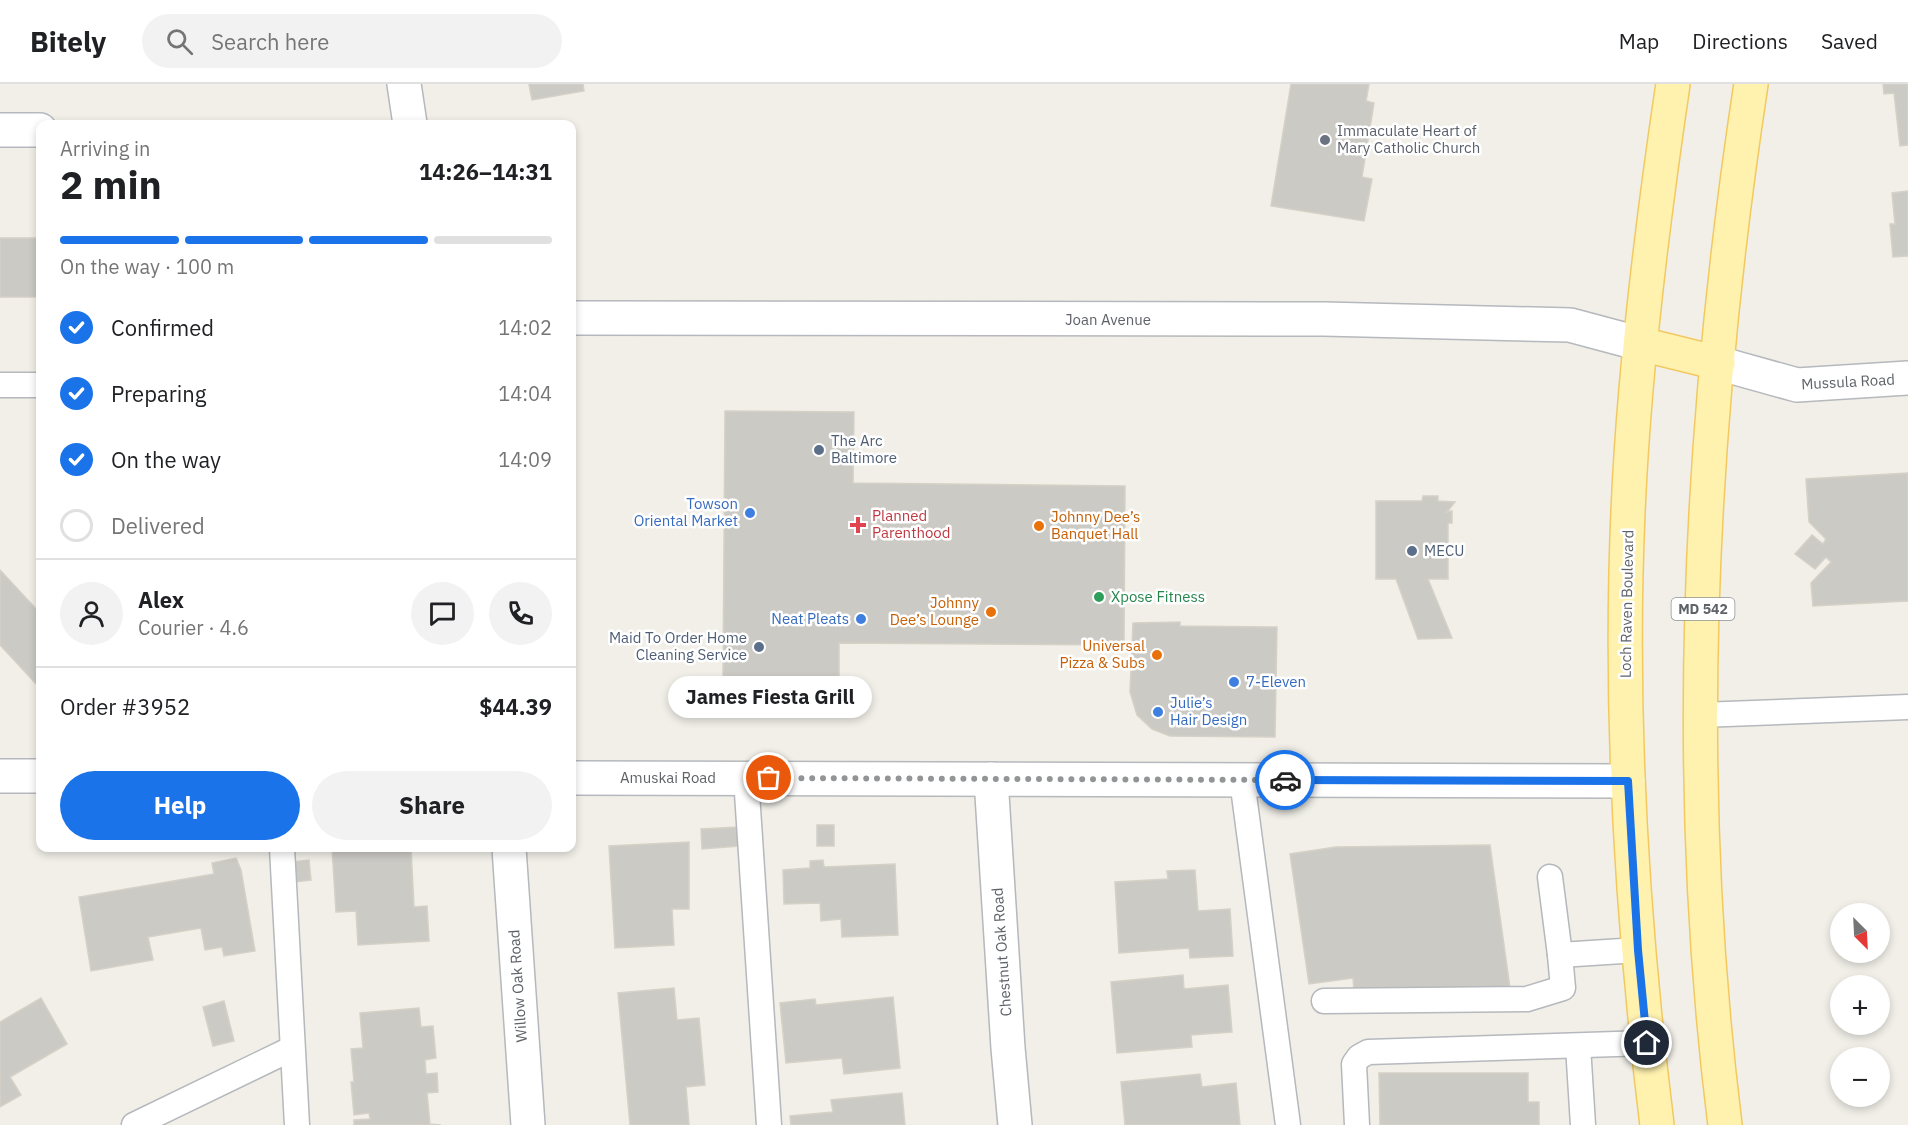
<!DOCTYPE html>
<html lang="en">
<head>
<meta charset="utf-8">
<style>
	:root { --surface:#fff; --page:#f2f2f2; --text:#202124; --muted:#757577; --line:#e0e0e0; --accent:#1a73e8 }
	body { margin:0; font-family:"IBM Plex Sans",sans-serif; background:var(--page); color:var(--text); height:100vh; display:flex; flex-direction:column; font-size:22px; white-space:nowrap }
	* { box-sizing:border-box; margin:0 }
	p { font-size:20px; color:var(--muted) }
	.icon { flex:none; width:33px; height:33px; fill:none; stroke:currentColor; stroke-width:2; stroke-linecap:round; stroke-linejoin:round }
	.map { position:relative; flex:1; overflow:hidden }
	.sheet { position:absolute; left:36px; top:36px; width:540px; height:732px; display:flex; flex-direction:column; background:var(--surface); border-radius:12px; box-shadow:0 3px 9px #0003 }
	.sheet>* { flex:none }
	.needle { width:39px; rotate:156deg }
	.tools { position:absolute; left:1830px; top:819px; display:grid; gap:12px }
	.tools a { display:grid; place-items:center; width:60px; height:60px; border-radius:50%; background:var(--surface); box-shadow:0 3px 9px #0003; font-size:30px }
	.pin { position:absolute; display:grid; place-items:center; width:51px; height:51px; color:#fff; margin:-26px; border:3px solid #fff; border-radius:50%; box-shadow:0 2px 6px #0007 }
	.courier { position:absolute; display:grid; place-items:center; width:60px; height:60px; margin:-30px; border:4px solid #1a73e8; border-radius:50%; background:#fff; color:#222; box-shadow:0 2px 8px #0007 }
	.bubble { position:absolute; height:42px; border-radius:21px; background:var(--surface); box-shadow:0 3px 9px #0003; font-size:20px; font-weight:700; line-height:42px; text-align:center }
	.summary em { font-style:normal; font-weight:700 }
	.summary div { display:flex; flex-direction:column-reverse }
	.summary { display:flex; align-items:center; justify-content:space-between; height:102px; padding:0 24px }
	h1 { font-size:39px; font-weight:700; line-height:45px }
	.bar { display:grid; grid-template-columns:repeat(4,1fr); gap:9px 6px; align-content:center; height:72px; padding:0 24px }
	.bar i { height:8px; border-radius:4px; background:var(--line) }
	.bar .current { background:var(--accent) }
	.bar p { grid-column:span 4 }
	.line { display:flex; align-items:center; gap:15px; padding:0 24px; border-top:2px solid var(--line) }
	.line div { flex:1 }
	.round { display:grid; place-items:center; flex:none; width:63px; height:63px; border-radius:32px; background:var(--page) }
	ol { padding:0 24px; list-style:none }
	li { display:flex; align-items:center; gap:18px; height:66px }
	li p { margin-inline-start:auto }
	li .icon { padding:6px; border-radius:50%; background:var(--accent); color:#fff; stroke-width:4 }
	li:last-child { color:var(--muted) }
	li i { width:33px; height:33px; border:3px solid var(--line); border-radius:50% }
	.cta { display:flex; gap:12px; margin-top:auto; padding:12px 24px }
	.cta a { flex:1; height:69px; border-radius:36px; background:var(--accent); color:#fff; font-size:24px; font-weight:700; line-height:69px; text-align:center }
	.cta a+a { background:var(--page); color:var(--text) }
	header { display:flex; align-items:center; gap:36px; box-sizing:border-box; height:84px; padding:0 30px; background:var(--surface); border-bottom:2px solid var(--line) }
	header strong { font-size:28px }
	nav { display:flex; gap:33px; margin-inline-start:auto; font-size:21px }
	.search { width:420px; height:54px; background:var(--page); display:flex; align-items:center; gap:15px; box-sizing:border-box; padding:0 21px; border-radius:33px; color:var(--muted); font-size:22px }
	.map>svg:first-child { display:block }
	.building { fill:#cccac5; stroke:#d6d1c6; stroke-width:1.5 }
	.lines { fill:none; stroke-linecap:round; stroke-linejoin:round }
	.lane-casing { stroke:#b5b8bc; stroke-width:27 }
	.street-casing { stroke:#b5b8bc; stroke-width:36 }
	.primary-casing { stroke:#f2c960; stroke-width:36 }
	.lane { stroke:#fff; stroke-width:24 }
	.street { stroke:#fff; stroke-width:33 }
	.primary { stroke:#fff2af; stroke-width:33 }
	.done { stroke:#929495; stroke-width:6; stroke-dasharray:0 10.8 }
	.route { stroke:#1a73e8; stroke-width:8 }
	.worship-dot { fill:#6b7280; stroke:#fff; stroke-width:2 }
	.service-dot { fill:#5c6f8a; stroke:#fff; stroke-width:2 }
	.shop-dot { fill:#3f7fe0; stroke:#fff; stroke-width:2 }
	.health-dot { fill:#e0444e; stroke:#fff; stroke-width:2 }
	.food-dot { fill:#e8710a; stroke:#fff; stroke-width:2 }
	.leisure-dot { fill:#2e9e5b; stroke:#fff; stroke-width:2 }
	.labels { text-anchor:middle; stroke-width:5; stroke-linejoin:round; paint-order:stroke }
	.shield { fill:#fff; stroke:#8f9295; stroke-width:1.5 }
	.shield-label { font-size:14px; font-weight:bold; fill:#5f6368 }
	.worship-label { font-size:15px; fill:#5b616d; stroke:#fff; text-anchor:start }
	.street-label { font-size:15px; fill:#5f6368; stroke:#fff }
	.service-label { font-size:15px; fill:#4e5e75; stroke:#fff; text-anchor:start }
	.shop-label { font-size:15px; fill:#366cbe; stroke:#fff; text-anchor:end }
	.health-label { font-size:15px; fill:#be3a42; stroke:#fff; text-anchor:start }
	.food-label { font-size:15px; fill:#c56008; stroke:#fff; text-anchor:end }
	.leisure-label { font-size:15px; fill:#27864d; stroke:#fff; text-anchor:start }
</style>
</head>
<body>
<header>
<strong>Bitely</strong>
<div class="search"><svg class="icon" aria-label="search" viewBox="0 0 24 24"><circle cx="10" cy="10" r="6"/><path d="M15 15l6 6"/></svg>Search here</div>
<nav><a>Map</a><a>Directions</a><a>Saved</a></nav>
</header>
<div class="map">
<svg width="1908" height="1041" viewBox="0 0 1908 1041">
	<rect width="100%" height="100%" fill="#f1efe8"/>
	<g class="building">
		<path d="M529,0H583L584,7L532,16Z"/>
		<path d="M1291,0H1369L1366,17L1374,19L1362,93L1372,95L1364,137L1271,122Z"/>
		<path d="M1883,0H1908V61L1900,62L1894,9L1884,10Z"/>
		<path d="M1908,107V172L1893,173L1890,140H1895L1892,109Z"/>
		<rect x="0" y="154" width="40" height="59"/>
		<path d="M725,327L854,328L853,399L1125,402L1124,561L839,559V596H817L816,611H790L791,597L723,596Z"/>
		<path d="M1908,389V517L1813,522L1811,499L1831,478L1826,473L1815,485L1795,470L1812,451L1823,460L1826,455L1809,438L1806,395Z"/>
		<path d="M1423,412H1438V417L1455,418L1447,428L1452,427V439H1448V495H1428L1452,554L1418,555L1396,495H1376V417H1422Z"/>
		<path d="M0,486L40,529V598L37,601L0,561Z"/>
		<path d="M1180,538V542L1277,543L1275,653L1170,652L1152,645L1137,631L1130,608L1133,539Z"/>
		<rect x="817" y="741" width="17" height="21"/>
		<path d="M738,743L739,762L702,765L701,745Z"/>
		<path d="M689,758V825H672L674,861L615,864L609,762Z"/>
		<path d="M1490,761L1510,904L1354,906L1353,894L1309,900L1290,770L1336,763Z"/>
		<path d="M319,764H411L414,823L427,822L429,857L358,861L356,827L336,828L332,764Z"/>
		<path d="M236,774L241,786L255,867L224,872L222,863L205,866L201,844L148,853L153,876L91,887L79,813L214,790L212,779Z"/>
		<path d="M309,776L311,796L294,798L292,778Z"/>
		<path d="M823,776L824,783L895,780L898,851L842,853L841,835L821,837L820,819L784,820L783,786L810,784V777Z"/>
		<path d="M1195,786L1198,827L1230,825L1233,872L1190,874L1189,864L1119,869L1115,798L1168,795L1167,787Z"/>
		<path d="M1183,891L1184,905L1228,901L1232,948L1191,951L1192,963L1117,969L1111,898Z"/>
		<path d="M674,904L677,936L699,934L705,1001L686,1003L689,1041H630L618,909Z"/>
		<path d="M893,913L900,984L844,990L842,974L786,979L780,919L815,915L816,921Z"/>
		<path d="M41,914L67,960L10,993L21,1011L0,1023V938Z"/>
		<path d="M224,917L234,957L213,962L203,923Z"/>
		<path d="M419,924L421,943L433,942L436,974L425,976L426,990L437,989L438,1008L427,1009L430,1040L441,1041H354V1036L370,1035L369,1029L354,1031L351,998H354L351,965L363,964L360,929Z"/>
		<path d="M1379,989H1528V1018H1539V1041H1380Z"/>
		<path d="M1200,990L1202,1003L1236,999L1240,1041H1125L1121,998Z"/>
		<path d="M902,1009L905,1041H791L790,1032L833,1028L831,1016Z"/>
	</g>
	<g class="lines">
		<g class="lane-casing">
			<g id="lane">
				<path d="M0,301H40"/>
				<path d="M1700,631L1908,623"/>
				<path d="M746,694L769,1041"/>
				<path d="M1242,696L1288,1041"/>
				<path d="M282,764L297,1041"/>
				<path d="M1550,793L1560,871L1638,866"/>
				<path d="M1324,917L1527,915L1563,904L1560,871"/>
				<path d="M1578,962L1583,1041"/>
				<path d="M134,1041L291,965"/>
				<path d="M1357,1041L1354,980L1359,973L1368,968L1647,959"/>
			</g>
		</g>
		<g class="street-casing">
			<g id="street">
				<path d="M404,0L410,40"/>
				<path d="M0,46H40"/>
				<path d="M572,234L1324,235L1570,241L1641,260"/>
				<path d="M1718,279L1797,301L1908,294"/>
				<path d="M0,692H40"/>
				<path d="M572,694L1628,697"/>
				<path d="M991,695L1008,964L1015,1041"/>
				<path d="M509,764L528,1041"/>
			</g>
		</g>
		<g class="primary-casing">
			<g id="primary">
				<path d="M1641,260L1718,279"/>
				<path d="M1657,1041C1632,838 1619,633 1628,428C1634,285 1652,141 1673,0"/>
				<path d="M1725,1041C1682,698 1699,341 1751,0"/>
			</g>
		</g>
		<use href="#lane" class="lane"/>
		<use href="#street" class="street"/>
		<use href="#primary" class="primary"/>
	</g>
	<g class="lines">
		<path class="done" d="M769,694L1285,696"/>
		<path class="route" d="M1285,696L1628,697L1638,866L1647,959"/>
	</g>
	<circle class="worship-dot" cx="1325" cy="56" r="6"/>
	<g class="service-dot">
		<circle cx="819" cy="366" r="6"/>
		<circle cx="1412" cy="467" r="6"/>
		<circle cx="759" cy="563" r="6"/>
	</g>
	<g class="shop-dot">
		<circle cx="750" cy="429" r="6"/>
		<circle cx="861" cy="535" r="6"/>
		<circle cx="1234" cy="598" r="6"/>
		<circle cx="1158" cy="628" r="6"/>
	</g>
	<path class="health-dot" d="M855 432h6v6h6v6h-6v6h-6v-6h-6v-6h6z"/>
	<g class="food-dot">
		<circle cx="1039" cy="442" r="6"/>
		<circle cx="991" cy="528" r="6"/>
		<circle cx="1157" cy="571" r="6"/>
	</g>
	<circle class="leisure-dot" cx="1099" cy="513" r="6"/>
	<g class="labels">
		<rect class="shield" x="1671.5" y="514" width="63" height="22" rx="4.5"/>
		<g class="shield-label">
			<text x="1703" y="530">MD 542</text>
		</g>
		<g class="worship-label">
			<text x="1337" y="52">Immaculate Heart of<tspan x="1337" dy="17">Mary Catholic Church</tspan></text>
		</g>
		<g class="street-label">
			<text x="1108" y="241">Joan Avenue</text>
			<text transform="translate(1848 298) rotate(-3)" y="5">Mussula Road</text>
			<text transform="translate(1627 520) rotate(-89)" y="5">Loch Raven Boulevard</text>
			<text x="668" y="699">Amuskai Road</text>
			<text transform="translate(1002 868) rotate(-94)" y="5">Chestnut Oak Road</text>
			<text transform="translate(518 902) rotate(-94)" y="5">Willow Oak Road</text>
		</g>
		<g class="service-label">
			<text x="831" y="362">The Arc<tspan x="831" dy="17">Baltimore</tspan></text>
			<text x="1424" y="472">MECU</text>
			<text x="747" y="559" text-anchor="end">Maid To Order Home<tspan x="747" dy="17">Cleaning Service</tspan></text>
		</g>
		<g class="shop-label">
			<text x="738" y="425">Towson<tspan x="738" dy="17">Oriental Market</tspan></text>
			<text x="849" y="540">Neat Pleats</text>
			<text x="1246" y="603" text-anchor="start">7-Eleven</text>
			<text x="1170" y="624" text-anchor="start">Julie’s<tspan x="1170" dy="17">Hair Design</tspan></text>
		</g>
		<g class="health-label">
			<text x="872" y="437">Planned<tspan x="872" dy="17">Parenthood</tspan></text>
		</g>
		<g class="food-label">
			<text x="1051" y="438" text-anchor="start">Johnny Dee’s<tspan x="1051" dy="17">Banquet Hall</tspan></text>
			<text x="979" y="524">Johnny<tspan x="979" dy="17">Dee’s Lounge</tspan></text>
			<text x="1145" y="567">Universal<tspan x="1145" dy="17">Pizza &amp; Subs</tspan></text>
		</g>
		<g class="leisure-label">
			<text x="1111" y="518">Xpose Fitness</text>
		</g>
	</g>
</svg>
<div class="tools">
<a><svg class="needle" viewBox="-14 -14 28 28"><path d="M0-13l5 13h-10z" fill="#e53935"/><path d="M0 13l5-13h-10z" fill="#757577"/></svg></a>
<a>+</a>
<a>−</a>
</div>
<div class="pin" style="left:769px;top:694px;background:#ea580c"><svg class="icon" aria-label="bag" viewBox="0 0 24 24"><path d="M5 8h14l-1 12H6zM9 8a3 3 0 0 1 6 0"/></svg></div>
<div class="pin" style="left:1647px;top:959px;background:#1f2937"><svg class="icon" aria-label="home" viewBox="0 0 24 24"><path d="M3 11l9-7 9 7M6 9v11h12V9"/></svg></div>
<div class="courier" style="left:1285px;top:696px"><svg class="icon" aria-label="car" viewBox="0 0 24 24"><path d="M5 17H2v-5l4-1 3-4h7l3 4 3 1v5h-3M9 17h6M6 11h13"/><circle cx="7" cy="17" r="2"/><circle cx="17" cy="17" r="2"/></svg></div>
<div class="bubble" style="left:668px;top:592px;width:204px">James Fiesta Grill</div>
<section class="sheet">
<div class="summary"><div><h1>2 min</h1><p>Arriving in</p></div><em>14:26–14:31</em></div>
<div class="bar"><i class="current"></i><i class="current"></i><i class="current"></i><i></i><p>On the way · 100 m</p></div>
<ol>
<li><svg class="icon" aria-label="check" viewBox="0 0 24 24"><path d="M5 12l5 5 9-10"/></svg>Confirmed<p>14:02</p></li>
<li><svg class="icon" aria-label="check" viewBox="0 0 24 24"><path d="M5 12l5 5 9-10"/></svg>Preparing<p>14:04</p></li>
<li><svg class="icon" aria-label="check" viewBox="0 0 24 24"><path d="M5 12l5 5 9-10"/></svg>On the way<p>14:09</p></li>
<li><i></i>Delivered</li>
</ol>
<div class="line" style="height:108px"><a class="round"><svg class="icon" aria-label="person" viewBox="0 0 24 24"><circle cx="12" cy="8" r="4"/><path d="M4 21q1-7 8-7t8 7"/></svg></a><div><b>Alex</b><p>Courier · 4.6</p></div><a class="round"><svg class="icon" aria-label="chat" viewBox="0 0 24 24"><path d="M4 5h16v11H9l-5 4z"/></svg></a><a class="round"><svg class="icon" aria-label="phone" viewBox="0 0 24 24"><path d="M5 4h4l2 5-3 2q2 4 5 5l2-3 5 2v4C11 20 4 13 5 4z"/></svg></a></div>
<div class="line" style="height:78px"><div>Order #3952</div><b>$44.39</b></div>
<div class="cta"><a>Help</a><a>Share</a></div>
</section>
</div>
</body>
</html>
